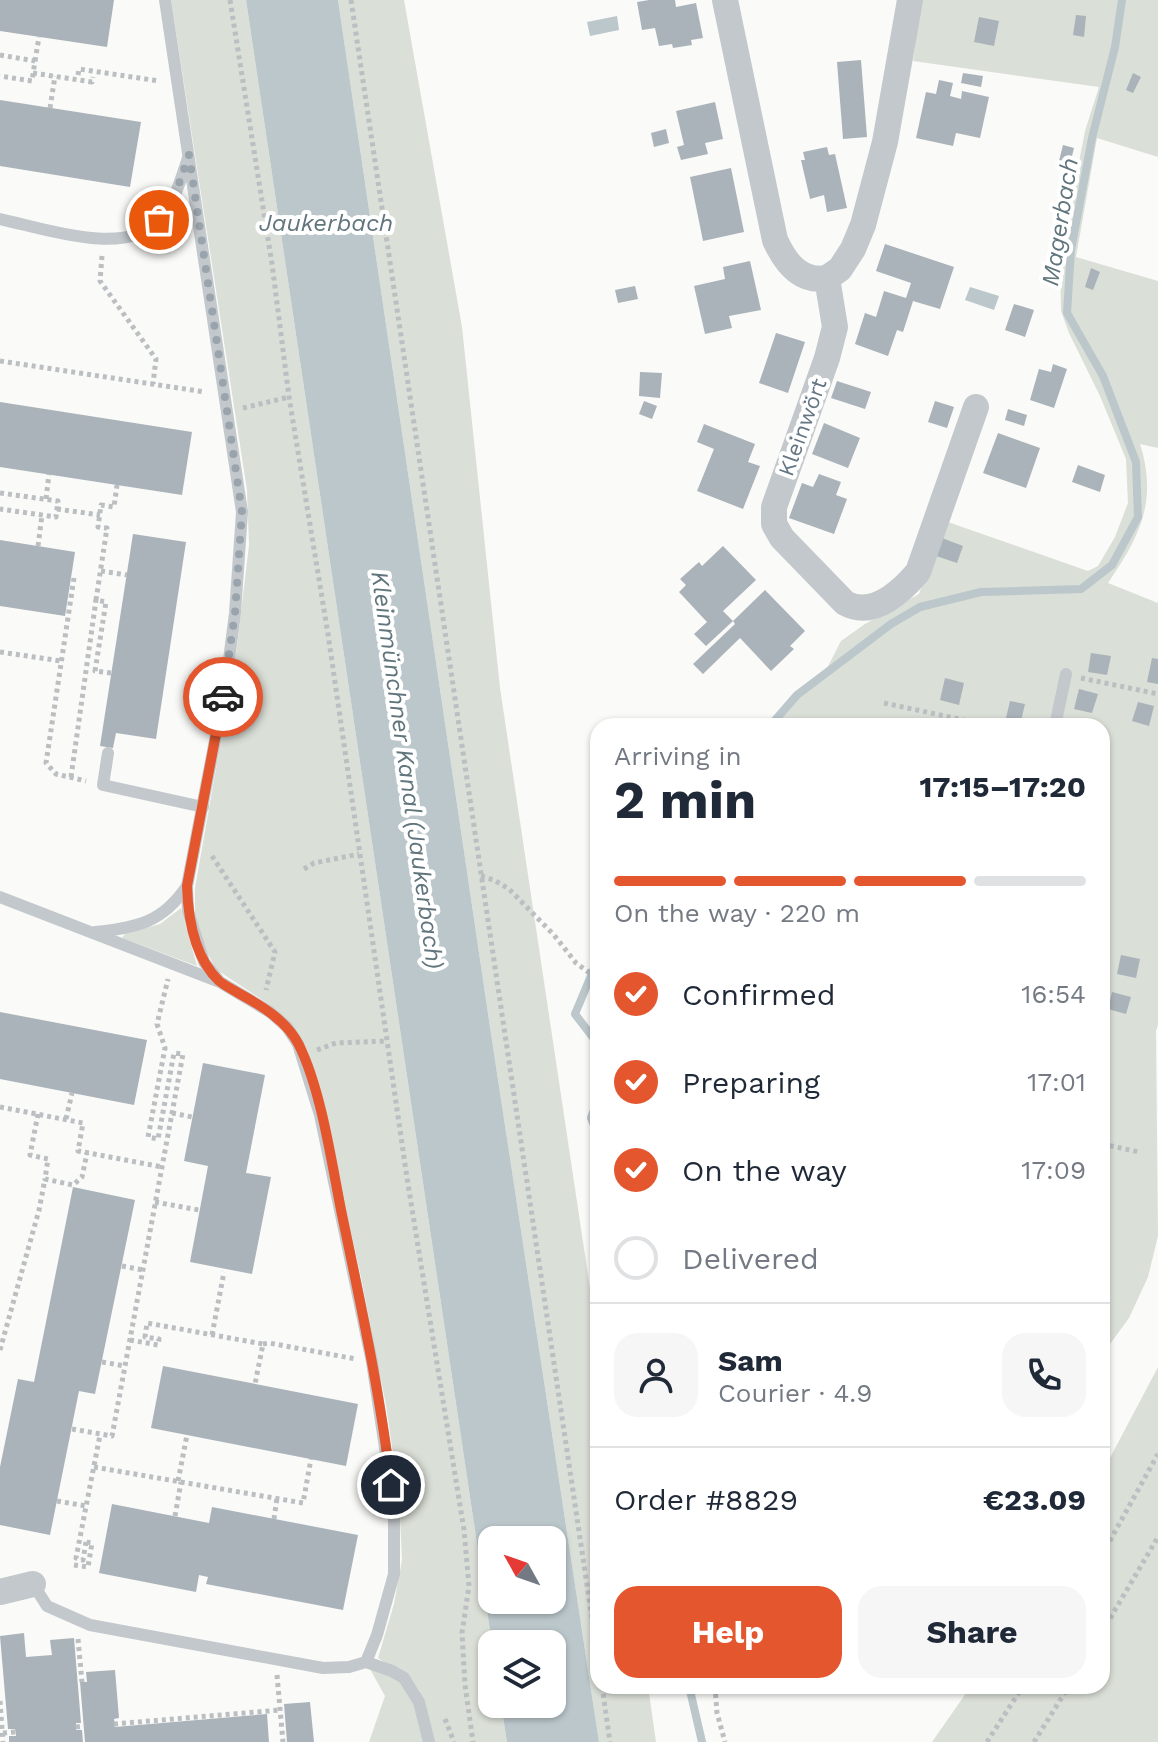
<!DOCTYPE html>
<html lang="en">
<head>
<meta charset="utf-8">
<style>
	:root { --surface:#fff; --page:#f6f6f7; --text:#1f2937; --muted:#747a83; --line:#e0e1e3; --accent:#e4572e }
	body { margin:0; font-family:"Work Sans",sans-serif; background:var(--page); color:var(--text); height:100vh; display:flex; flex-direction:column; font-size:30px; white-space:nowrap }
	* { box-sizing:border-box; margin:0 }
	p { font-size:26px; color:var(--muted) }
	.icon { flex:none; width:44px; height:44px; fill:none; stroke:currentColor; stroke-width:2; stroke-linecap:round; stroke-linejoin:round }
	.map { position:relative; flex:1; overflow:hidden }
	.details { position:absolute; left:590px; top:718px; width:520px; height:976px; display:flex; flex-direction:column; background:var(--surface); border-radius:24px; box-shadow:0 2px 6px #0004 }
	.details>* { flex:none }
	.needle { width:52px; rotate:310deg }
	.fabs { position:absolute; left:478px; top:1526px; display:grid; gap:16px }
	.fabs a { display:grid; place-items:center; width:88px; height:88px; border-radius:16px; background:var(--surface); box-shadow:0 2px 6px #0004; font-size:40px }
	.pin { position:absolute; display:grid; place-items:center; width:68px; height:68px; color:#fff; margin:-34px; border:4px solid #fff; border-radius:50%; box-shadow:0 2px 8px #0007 }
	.courier { position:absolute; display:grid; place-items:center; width:80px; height:80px; margin:-40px; border:6px solid #e4572e; border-radius:50%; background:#fff; color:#222; box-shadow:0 2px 10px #0007 }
	.overview em { font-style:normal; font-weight:700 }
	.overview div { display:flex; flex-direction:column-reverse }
	.overview { display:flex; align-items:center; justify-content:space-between; height:136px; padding:0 24px }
	h1 { font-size:52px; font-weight:700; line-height:60px }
	.bar { display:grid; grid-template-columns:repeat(4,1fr); gap:12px 8px; align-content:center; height:96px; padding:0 24px }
	.bar i { height:10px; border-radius:6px; background:var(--line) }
	.bar .current { background:var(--accent) }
	.bar p { grid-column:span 4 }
	.line { display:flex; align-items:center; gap:20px; padding:0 24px; border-top:2px solid var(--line) }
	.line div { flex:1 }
	.round { display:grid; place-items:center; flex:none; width:84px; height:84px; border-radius:24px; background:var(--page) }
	ol { padding:0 24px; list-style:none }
	li { display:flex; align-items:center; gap:24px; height:88px }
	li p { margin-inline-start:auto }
	li .icon { padding:8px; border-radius:50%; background:var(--accent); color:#fff; stroke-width:4 }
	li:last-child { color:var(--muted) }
	li i { width:44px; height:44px; border:4px solid var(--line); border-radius:50% }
	.cta { display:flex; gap:16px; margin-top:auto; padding:16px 24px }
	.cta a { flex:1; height:92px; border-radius:24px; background:var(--accent); color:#fff; font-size:32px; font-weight:700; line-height:92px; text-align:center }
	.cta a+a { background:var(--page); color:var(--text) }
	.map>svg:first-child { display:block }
	.green { fill:#dadfd7 }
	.water { fill:#bbc7cb; fill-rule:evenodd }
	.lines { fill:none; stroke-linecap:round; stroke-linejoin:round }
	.stream { stroke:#bbc7cb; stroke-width:8 }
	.building { fill:#aab3b9 }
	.path { stroke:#bbbfc2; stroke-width:5; stroke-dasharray:4 4; stroke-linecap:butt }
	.lane { stroke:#c3c8cc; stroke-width:12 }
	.street { stroke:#c3c8cc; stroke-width:26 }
	.done { stroke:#99a4ac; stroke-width:8; stroke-dasharray:0 14.4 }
	.route { stroke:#e4572e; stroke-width:10 }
	.labels { text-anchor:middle; stroke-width:8; stroke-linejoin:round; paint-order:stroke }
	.street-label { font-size:22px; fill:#657683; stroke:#fff }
	.water-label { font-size:24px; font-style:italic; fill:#60757c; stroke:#fff }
</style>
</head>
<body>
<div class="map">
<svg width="1158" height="1742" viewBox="0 0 1158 1742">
	<rect width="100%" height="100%" fill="#fafaf8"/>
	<g class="green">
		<path d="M171,0H246L492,1644V1704H501L507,1742H434L419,1690L412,1680L378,1658L394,1604L402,1560L399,1495L386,1405L361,1277L320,1096L307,1050L294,1029L276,1009L217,970L204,948L195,920V888L236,655L249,545L247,490Z"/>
		<path d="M338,0H404L462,327L500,688L598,1342V1686H648L656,1742H599L490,1027Z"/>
		<path d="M921,0H1158V157L1097,138L1076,257L1158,281V448L1140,444C1158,501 1140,536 1108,583L1158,603V1025L1156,1031L1158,1236L1148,1277L1129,1318L1102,1355V726H772L797,696L821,680L841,641L865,624L919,594L945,521L1088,571L1098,566L1115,537L1128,503L1126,459L1100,396L1069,333L1061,311L1060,260L1085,131L1099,87L913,61Z"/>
		<path d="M181,908L197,966L122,938L125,934L160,924Z"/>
		<path d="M1158,1367V1742H932L971,1686H1102V1473Z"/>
		<path d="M370,1669L398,1679L412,1697L424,1742H369L385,1696Z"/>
	</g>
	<g class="water">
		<path d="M246,0H338L490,1027L599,1742H507L501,1704H552V1644H492ZM492,1540H552V1600H492Z"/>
		<path d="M617,16L619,30L590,36L587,22Z"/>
		<path d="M970,287L999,296L994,310L965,300Z"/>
	</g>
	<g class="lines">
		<g class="stream">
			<path d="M770,726L797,695L891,624L920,607L981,592L1081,589L1112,565L1138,517L1136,462L1103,376L1067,313L1071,250L1092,138L1115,47L1122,0"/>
			<path d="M598,959L575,1014L598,1044"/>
			<path d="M598,1099L591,1118L598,1135"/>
			<path d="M689,1686L702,1742"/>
		</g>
	</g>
	<g class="building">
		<path d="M0,0H114L107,47L0,31Z"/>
		<path d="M649,0H675L676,7L696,3L703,38L691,40L692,45L673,48L672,44L659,46L655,28L642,30L637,2Z"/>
		<path d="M1076,15L1086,16L1084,37L1073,35Z"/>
		<path d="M979,17L999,21L994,46L974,42Z"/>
		<path d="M861,60L867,137L843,139L837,62Z"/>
		<path d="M963,73L983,76L981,87L961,83Z"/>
		<path d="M1133,73L1141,77L1133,93L1126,90Z"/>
		<path d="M939,80L953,83L950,96L961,99L962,91L989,97L980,138L956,133L953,146L916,138L926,92L936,94Z"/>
		<path d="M0,100L141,122L130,187L0,166Z"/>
		<path d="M715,102L723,139L705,143L708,154L681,160L677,147L684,145L676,111Z"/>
		<path d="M666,129L669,143L654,147L651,133Z"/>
		<path d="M1063,145L1074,148L1070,164L1059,161Z"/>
		<path d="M827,147L829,155L835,154L847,208L827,212L824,195L810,199L801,160H805L803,152Z"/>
		<path d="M731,168L744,232L703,241L690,177Z"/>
		<path d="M885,244L954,267L940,309L913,301L903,332L897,330L888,356L855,344L865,313L876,317L884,291L906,298L911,283L876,271Z"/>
		<path d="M750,261L761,310L729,316L732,328L705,334L694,286L725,279L723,267Z"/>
		<path d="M1091,268L1100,272L1093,290L1085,287Z"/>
		<path d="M635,286L638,299L618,303L615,290Z"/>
		<path d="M1014,304L1034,310L1025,337L1005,330Z"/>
		<path d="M776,333L805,342L788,393L759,383Z"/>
		<path d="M1053,364L1067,369L1054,408L1030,400L1039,369L1051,372Z"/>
		<path d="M640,372L662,373L660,398L639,396Z"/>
		<path d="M837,381L871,392L865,409L831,398Z"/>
		<path d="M644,401L657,406L652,419L639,414Z"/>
		<path d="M935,401L954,407L947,428L928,422Z"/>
		<path d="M0,402L192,432L182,495L0,467Z"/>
		<path d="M1008,409L1027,415L1024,426L1005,420Z"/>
		<path d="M824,423L860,438L848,468L812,454Z"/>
		<path d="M704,424L755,444L748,462L760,466L743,509L697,491L714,449L697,442Z"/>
		<path d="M998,433L1040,448L1026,488L983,473Z"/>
		<path d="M1078,465L1105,475L1100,492L1072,482Z"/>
		<path d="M819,474L841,482L836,495L847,499L834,534L789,518L802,483L813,487Z"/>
		<path d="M133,534L186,542L156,739L116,733L113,748L100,746Z"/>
		<path d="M942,538L963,546L957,563L936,556Z"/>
		<path d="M0,540L75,552L65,616L0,606Z"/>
		<path d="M723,546L756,580L723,611L733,621L765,590L805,631L790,646L794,649L771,671L740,638L703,674L693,664L735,624L733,621L706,646L694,634L707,622L679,592L686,585L680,579L699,562L702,566Z"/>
		<path d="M1091,653L1111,656L1107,675L1088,672Z"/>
		<path d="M1152,658L1158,659V684L1147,682Z"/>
		<path d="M945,678L964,683L959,705L940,700Z"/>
		<path d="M1079,689L1098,694L1092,713L1074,709Z"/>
		<path d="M1010,701L1025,704L1021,721L1006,718Z"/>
		<path d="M1138,702L1154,706L1149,726L1132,721Z"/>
		<path d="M1121,955L1140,959L1136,978L1117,974Z"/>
		<path d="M1112,992L1131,997L1126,1014L1108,1009Z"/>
		<path d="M0,1012L147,1040L134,1105L0,1079Z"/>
		<path d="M203,1063L265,1075L246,1173L271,1177L252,1274L190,1262L208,1166L184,1161Z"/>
		<path d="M73,1187L135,1200L95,1394L79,1391L50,1535L0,1525V1467L18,1379L34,1382Z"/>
		<path d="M163,1366L358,1404L346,1466L151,1428Z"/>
		<path d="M112,1504L209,1523L212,1507L358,1535L343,1610L206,1584L208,1577L199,1575L196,1592L99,1573Z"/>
		<path d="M24,1633L26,1657L52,1655L50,1640L74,1638L81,1723H76V1730H82L83,1742H9V1736H16L15,1729H8L0,1636Z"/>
		<path d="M115,1670L119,1718L114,1719L115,1727L267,1714L269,1742H85L80,1682H87L86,1672Z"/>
		<path d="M310,1702L314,1742H287L284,1704Z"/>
	</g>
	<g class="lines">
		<g class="path">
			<path d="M230,0L272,264L289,397L328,634L407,1178L464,1530L469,1586L462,1633L465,1685L473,1742"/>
			<path d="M351,0L598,1659"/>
			<path d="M0,55L35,61L32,81L0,76"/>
			<path d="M35,61L39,37"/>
			<path d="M33,73L92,82L93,77"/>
			<path d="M78,75L79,69L159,81"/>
			<path d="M50,108L55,76"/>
			<path d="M102,256L100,281L156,359L153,384"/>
			<path d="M0,361L205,392"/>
			<path d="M243,408L289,397"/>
			<path d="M0,493L58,501L56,517L0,509"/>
			<path d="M46,499L49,474"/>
			<path d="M57,509L100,515"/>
			<path d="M38,546L42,515"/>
			<path d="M101,571L127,575"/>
			<path d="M74,578L46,763L56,774L86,781"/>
			<path d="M0,652L61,661"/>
			<path d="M111,673L95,671L106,602L96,600L107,528L98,527L101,505L114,507L117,485"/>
			<path d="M1081,678L1158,694"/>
			<path d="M884,703L992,726"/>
			<path d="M71,777L96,600"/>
			<path d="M212,856L275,952L266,990"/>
			<path d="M304,869L314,863L359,854"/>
			<path d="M481,876L494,880L509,889L554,935L576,963L598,979"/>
			<path d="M1102,982L1106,983"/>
			<path d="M317,1050L336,1043L387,1041"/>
			<path d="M0,1107L83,1123L78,1151L162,1167"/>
			<path d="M172,1113L192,1117"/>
			<path d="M38,1114L30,1155L48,1159L45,1179L73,1185L82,1177L87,1153"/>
			<path d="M66,1119L72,1093"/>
			<path d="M1102,1144L1139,1152"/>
			<path d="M155,1202L199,1210"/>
			<path d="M122,1266L143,1270"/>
			<path d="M212,1335L224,1272"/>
			<path d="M130,1340L158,1345L159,1339L145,1337L147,1323L263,1344L255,1384"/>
			<path d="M263,1344L269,1343L356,1359"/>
			<path d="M0,1350L39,1210L45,1179"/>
			<path d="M102,1362L125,1366"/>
			<path d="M72,1429L112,1436L183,1054L174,1053L158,1139L148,1137L165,1048L157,1024L168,979"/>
			<path d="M94,1467L303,1503L311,1459"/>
			<path d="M178,1481L187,1435"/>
			<path d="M57,1501L86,1506"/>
			<path d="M175,1516L181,1482"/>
			<path d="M274,1519L277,1498"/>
			<path d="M86,1542L83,1560L76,1558L100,1435"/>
			<path d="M1102,1555L1158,1454"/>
			<path d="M74,1565L88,1567L92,1543L86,1542"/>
			<path d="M1102,1632L1158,1537"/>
			<path d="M78,1639L82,1682"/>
			<path d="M277,1675L283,1742"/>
			<path d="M602,1686L610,1742"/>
			<path d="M715,1686L717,1713L725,1742"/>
			<path d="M0,1701L3,1742"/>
			<path d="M445,1719L454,1742"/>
			<path d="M114,1724L280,1710"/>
			<path d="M76,1727L84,1726"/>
			<path d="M3,1733L15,1732"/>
			<path d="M987,1742L1023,1686"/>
			<path d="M1034,1742L1069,1686"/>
		</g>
		<g class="lane">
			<path d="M165,0L242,512L235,613L226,683L187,886L188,911L204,962L220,982L270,1012L287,1027L298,1044L320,1115L372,1362L394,1507V1574L377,1635L366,1662"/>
			<path d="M0,219C43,228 126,258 160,220C174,203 181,179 188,158"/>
			<path d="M1055,726L1066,674"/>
			<path d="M108,753L103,785L203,807"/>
			<path d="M0,897L217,981"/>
			<path d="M95,932C137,928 163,922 187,886"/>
			<path d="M33,1584L47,1606L90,1625L323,1668L349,1667L366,1662L392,1671L404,1678L419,1702L429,1742"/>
		</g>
		<g class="street">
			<path d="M725,0L775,240C785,262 800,283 827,278L835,327L827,358L774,507V524L782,538L845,603C872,618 900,593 918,572L976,407"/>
			<path d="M827,278L840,269L853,249L863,225L885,142L910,0"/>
			<path d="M0,1592L33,1584"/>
		</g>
	</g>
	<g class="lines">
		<path class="done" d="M159,220L175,195L189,155L242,512L235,613L223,697"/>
		<path class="route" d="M223,697L187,886C188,918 194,957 219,981C225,986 234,990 240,994C262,1006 287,1021 299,1045C321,1090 331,1159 341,1210C360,1301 380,1392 391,1485"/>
	</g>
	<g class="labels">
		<g class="street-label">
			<text transform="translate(802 427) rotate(-70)" y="8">Kleinwört</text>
		</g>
		<g class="water-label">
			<text transform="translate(1060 222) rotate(-81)" y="8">Magerbach</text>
			<text x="326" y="231">Jaukerbach</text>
			<text transform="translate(407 770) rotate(82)" y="8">Kleinmünchner Kanal (Jaukerbach)</text>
		</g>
	</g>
</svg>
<div class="fabs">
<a><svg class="needle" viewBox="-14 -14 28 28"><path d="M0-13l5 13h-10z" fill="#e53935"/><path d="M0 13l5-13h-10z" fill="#747a83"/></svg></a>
<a><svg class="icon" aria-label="layers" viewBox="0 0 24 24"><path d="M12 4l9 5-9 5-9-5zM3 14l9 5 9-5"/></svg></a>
</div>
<div class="pin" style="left:159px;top:220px;background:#ea580c"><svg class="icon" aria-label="bag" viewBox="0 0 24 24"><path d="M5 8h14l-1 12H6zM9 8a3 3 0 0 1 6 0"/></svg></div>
<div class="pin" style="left:391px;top:1485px;background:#1f2937"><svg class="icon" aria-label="home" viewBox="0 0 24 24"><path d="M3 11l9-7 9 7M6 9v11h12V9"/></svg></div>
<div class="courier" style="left:223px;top:697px"><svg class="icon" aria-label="car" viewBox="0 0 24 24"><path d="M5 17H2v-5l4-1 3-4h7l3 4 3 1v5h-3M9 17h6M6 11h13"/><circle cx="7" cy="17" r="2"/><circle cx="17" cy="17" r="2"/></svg></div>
<section class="details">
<div class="overview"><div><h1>2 min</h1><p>Arriving in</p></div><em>17:15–17:20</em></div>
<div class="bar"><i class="current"></i><i class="current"></i><i class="current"></i><i></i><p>On the way · 220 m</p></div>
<ol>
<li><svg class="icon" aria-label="check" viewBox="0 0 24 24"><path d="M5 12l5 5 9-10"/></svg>Confirmed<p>16:54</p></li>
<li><svg class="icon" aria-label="check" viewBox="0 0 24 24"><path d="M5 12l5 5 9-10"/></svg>Preparing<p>17:01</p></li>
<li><svg class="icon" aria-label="check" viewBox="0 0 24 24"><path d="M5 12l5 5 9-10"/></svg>On the way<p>17:09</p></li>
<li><i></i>Delivered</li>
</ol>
<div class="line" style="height:144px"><a class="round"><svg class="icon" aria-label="person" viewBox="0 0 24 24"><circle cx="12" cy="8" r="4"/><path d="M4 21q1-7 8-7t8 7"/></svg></a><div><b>Sam</b><p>Courier · 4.9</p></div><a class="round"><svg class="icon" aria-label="phone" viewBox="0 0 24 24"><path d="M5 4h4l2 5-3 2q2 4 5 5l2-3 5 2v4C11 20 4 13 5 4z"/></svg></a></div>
<div class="line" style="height:104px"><div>Order #8829</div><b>€23.09</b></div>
<div class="cta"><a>Help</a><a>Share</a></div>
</section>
</div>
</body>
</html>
